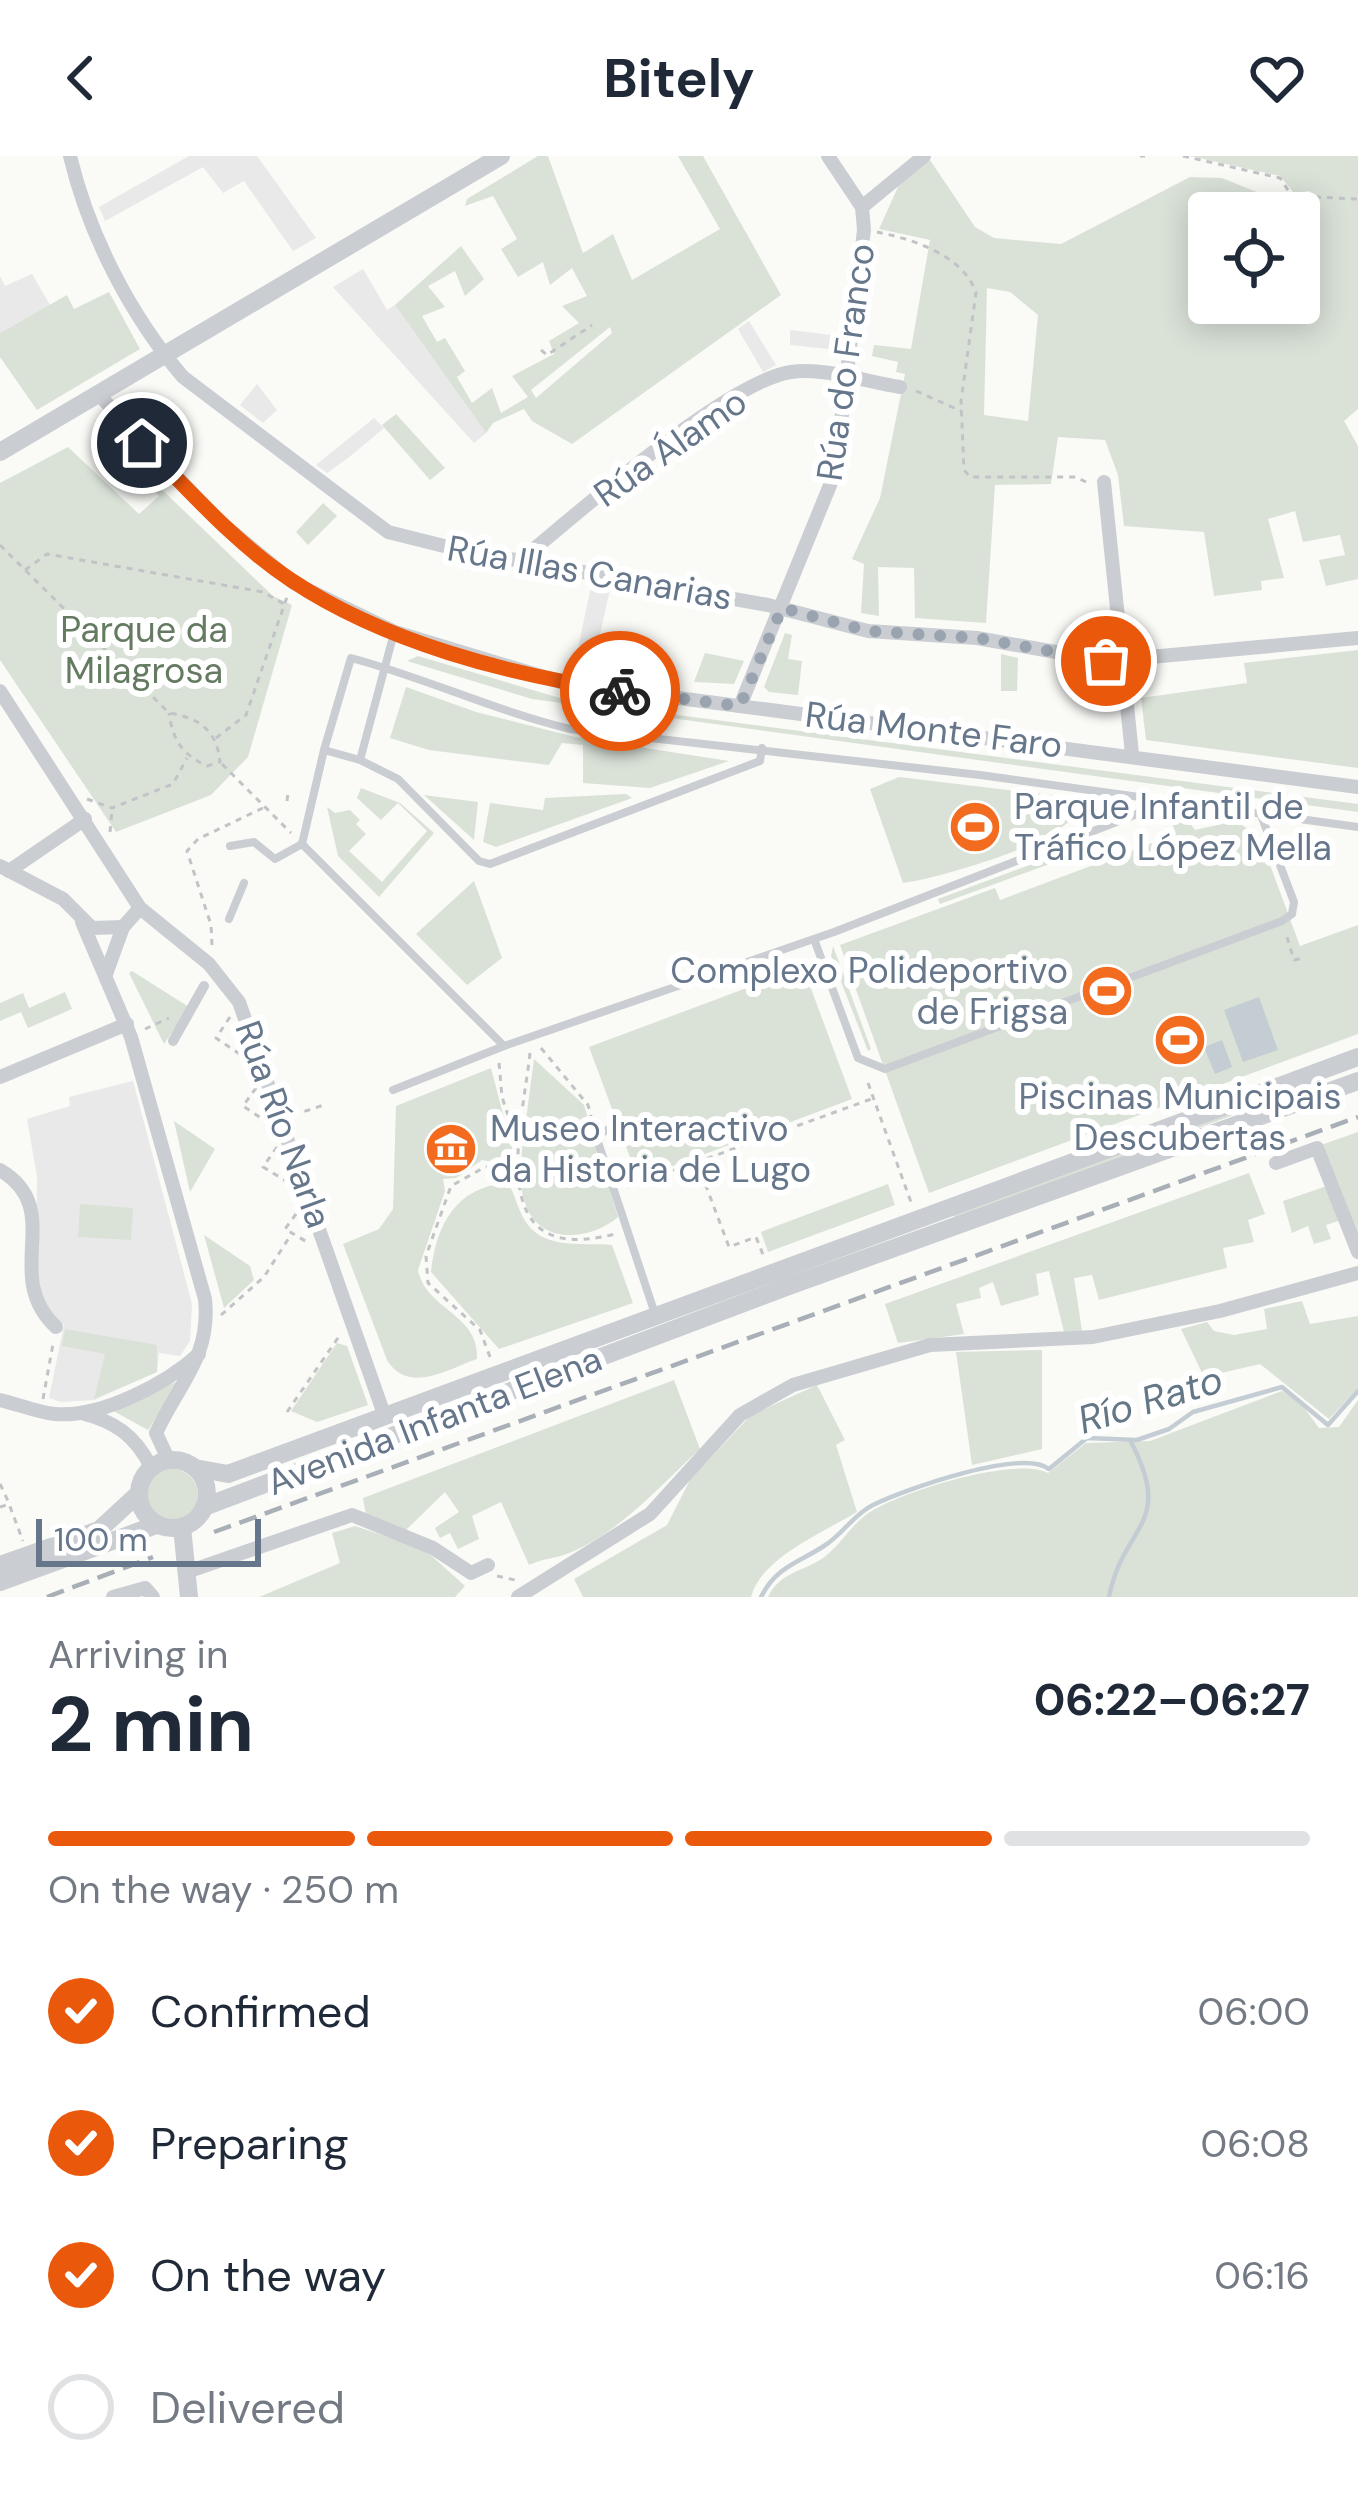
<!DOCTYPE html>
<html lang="en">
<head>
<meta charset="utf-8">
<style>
	:root { --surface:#fff; --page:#f6f6f7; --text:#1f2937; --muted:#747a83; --line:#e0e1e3; --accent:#ea580c }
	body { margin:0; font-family:"DM Sans",sans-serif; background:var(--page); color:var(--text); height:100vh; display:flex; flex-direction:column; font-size:45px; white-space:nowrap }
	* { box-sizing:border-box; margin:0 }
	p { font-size:39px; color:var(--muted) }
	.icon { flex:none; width:66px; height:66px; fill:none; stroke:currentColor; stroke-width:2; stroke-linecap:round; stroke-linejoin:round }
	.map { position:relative; height:1441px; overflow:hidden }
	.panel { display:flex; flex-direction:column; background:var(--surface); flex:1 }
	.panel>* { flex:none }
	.tools { position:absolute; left:1188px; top:36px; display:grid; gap:24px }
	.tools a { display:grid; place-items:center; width:132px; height:132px; border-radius:12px; background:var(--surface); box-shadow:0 6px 30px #0003; font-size:60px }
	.scale { position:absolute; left:36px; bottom:30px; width:225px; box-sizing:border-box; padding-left:12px; border:6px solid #66768b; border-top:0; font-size:33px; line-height:42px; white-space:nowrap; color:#66768b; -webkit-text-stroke:9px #fff; paint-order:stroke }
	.pin { position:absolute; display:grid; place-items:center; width:102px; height:102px; color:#fff; margin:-51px; border:6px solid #fff; border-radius:50%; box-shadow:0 3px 12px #0007 }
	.courier { position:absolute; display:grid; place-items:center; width:120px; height:120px; margin:-60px; border:9px solid #ea580c; border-radius:50%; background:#fff; color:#222; box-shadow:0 3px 15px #0007 }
	.summary em { font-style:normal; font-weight:700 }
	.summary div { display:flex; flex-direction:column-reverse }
	.summary { display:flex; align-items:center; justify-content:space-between; height:204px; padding:0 48px }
	h1 { font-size:78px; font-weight:700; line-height:90px }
	.bar { display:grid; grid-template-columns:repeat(4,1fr); gap:18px 12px; align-content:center; height:144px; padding:0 48px }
	.bar i { height:15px; border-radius:9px; background:var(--line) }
	.bar .current { background:var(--accent) }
	.bar p { grid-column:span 4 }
	ol { padding:0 48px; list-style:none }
	li { display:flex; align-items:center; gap:36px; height:132px }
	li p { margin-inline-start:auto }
	li .icon { padding:12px; border-radius:50%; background:var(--accent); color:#fff; stroke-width:4 }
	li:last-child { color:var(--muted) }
	li i { width:66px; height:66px; border:6px solid var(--line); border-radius:50% }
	header { display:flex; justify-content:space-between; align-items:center; height:156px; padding:0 48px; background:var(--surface); font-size:54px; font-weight:700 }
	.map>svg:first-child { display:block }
	.built { fill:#e8e9e8 }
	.green { fill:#dae2d8; fill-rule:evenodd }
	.water { fill:#c3cdd3 }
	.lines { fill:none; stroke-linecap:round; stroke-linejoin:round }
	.stream { stroke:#c3cdd3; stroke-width:4.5 }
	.path { stroke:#c1c3c6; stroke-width:3; stroke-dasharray:6 6; stroke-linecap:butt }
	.service { stroke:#cacdd1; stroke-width:8 }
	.pedestrian { stroke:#cacdd1; stroke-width:10 }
	.minor { stroke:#cacdd1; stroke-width:14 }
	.tertiary { stroke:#cacdd1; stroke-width:18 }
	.rail { stroke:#a9afb6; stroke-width:4.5; stroke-dasharray:18 9; stroke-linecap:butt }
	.done { stroke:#9aa4b1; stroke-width:12; stroke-dasharray:0 21.6 }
	.route { stroke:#ea580c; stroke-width:15 }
	.labels { text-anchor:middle; stroke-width:12; stroke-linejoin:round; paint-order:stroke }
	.street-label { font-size:36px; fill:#66768b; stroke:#fff }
	.park-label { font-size:36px; fill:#647b62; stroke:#fff }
	.poi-label { font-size:36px; fill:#66768b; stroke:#fff; text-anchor:start }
	.water-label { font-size:39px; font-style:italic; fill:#637786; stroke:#fff }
</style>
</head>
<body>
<header><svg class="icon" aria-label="back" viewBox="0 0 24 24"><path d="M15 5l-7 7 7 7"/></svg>Bitely<svg class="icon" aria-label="heart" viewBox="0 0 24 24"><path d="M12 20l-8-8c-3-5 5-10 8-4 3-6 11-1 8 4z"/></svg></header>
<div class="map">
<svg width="1358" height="1441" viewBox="0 0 1358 1441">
	<rect width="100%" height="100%" fill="#fafaf7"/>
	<g class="built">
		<path d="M189,0H257L316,82L293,95L244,25L223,37L203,11L105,65L99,51Z"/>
		<path d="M363,113L387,154L395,149L486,277L474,287L333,131Z"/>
		<path d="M32,118L50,149L0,177V120L5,130Z"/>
		<path d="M749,165L776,209L763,216L738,173Z"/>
		<path d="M790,174L840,180L839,194L790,189Z"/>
		<path d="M257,228L277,254L263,267L240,249Z"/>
		<path d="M374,262L384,272L348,302L327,317L316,309Z"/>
		<path d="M592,426L611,429L592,514L574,511Z"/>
		<path d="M133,925L192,1148L190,1185L180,1200L159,1197L157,1216L94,1244L61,1246L49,1242L64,1169L53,1164L36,1138L37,1020L27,963L70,950L69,941Z"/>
	</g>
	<g class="green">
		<path d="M538,0H548L583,97L613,78L632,124L720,73L678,0H703L781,139L572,288L532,265L524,253L493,267L486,277L395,149L461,90L484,123L465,140L455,115L428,130L445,151L422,160L437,186L445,182L465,215L457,221L472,247L492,232L501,257L528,241L512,220L554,198L549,185L579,167L562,150L587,140L572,112L550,129L543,106L518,121L501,93L517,83L493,40L465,50L467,43ZM610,171L612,177L536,242L531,234Z"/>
		<path d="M1190,0H1358V253L1344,265L1358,290V423L1326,430L1319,404L1345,399L1340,379L1303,386L1295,355L1268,363L1284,422L1261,425L1262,434L1214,440L1204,376L1124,370L1118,319L1105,284L1058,281L1051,328L995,329L986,467L915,462L914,412L878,411L879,460L861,457L864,408L852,403L880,342L905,218L896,216L898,206L872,200L874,189L911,193L930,84L879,73L903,20L930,4L975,71L994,82L1061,88L1190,21L1222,22L1281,46L1311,35L1294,37L1280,20ZM1209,57H1299V147H1209ZM987,132L1010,136L1038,159L1028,265L984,259Z"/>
		<path d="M109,136L140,193L37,254L0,201V177L67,139L74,153Z"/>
		<path d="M396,258L445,312L430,324L382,269Z"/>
		<path d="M68,291L139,358L159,340L152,332L156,328L273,440L292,449L248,601L211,639L116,676L0,504V327Z"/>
		<path d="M323,347L337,360L308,389L296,376Z"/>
		<path d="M785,477L792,479L788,503L802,505L798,539L769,536L764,531Z"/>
		<path d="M1358,494V612L1146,584L1141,542L1247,527L1244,507Z"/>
		<path d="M705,497L744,505L734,528L694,526Z"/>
		<path d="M1001,498L1018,502L1017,535H1001Z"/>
		<path d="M418,500L570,545L1358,648V656L532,543L407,505Z"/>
		<path d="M406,531L476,556L575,581L729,605L650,632L583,627V589L562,587L549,609L429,594L390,582Z"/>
		<path d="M899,621L1058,640L1075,656C1067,686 936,723 903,727L870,633Z"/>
		<path d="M361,632L400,647L434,677L379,741L338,700L327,651L335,657L350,654L360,664L356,668L366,678L349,695L382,726L427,675L398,647L381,664L357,642Z"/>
		<path d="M626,638L632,642L496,691L483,686L490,647L543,654L545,642Z"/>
		<path d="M424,639L478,646L474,684Z"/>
		<path d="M1188,665L1195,674L1235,665L1259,679L1300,790L1358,769V878L929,1037L840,789L995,732L1000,744L1176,678L1172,667Z"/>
		<path d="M1078,691L1080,697L940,748L938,743Z"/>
		<path d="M474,725L502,802L467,829L416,778Z"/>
		<path d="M833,790L871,893L868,895L831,800Z"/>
		<path d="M803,811L852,943L638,1023L589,891Z"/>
		<path d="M132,815L189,851L164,888L129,817Z"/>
		<path d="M65,836L72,853L28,872L21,856L0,865V847L23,837L29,852Z"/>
		<path d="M534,903L584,949L618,1061C593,1083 543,1090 527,1052C516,1027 522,1001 524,975L533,979L537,973L525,971Z"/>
		<path d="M491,912L514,1000L510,1009L482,1004L456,1022L443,1023L445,1035L418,1114C426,1154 480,1158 477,1203C448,1213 408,1239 387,1204L343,1088L379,1073L393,1053L396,950Z"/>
		<path d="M1282,937L1284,940L955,1063L953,1057Z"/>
		<path d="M174,965L215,993L190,1036Z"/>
		<path d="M1358,976V1093L1321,989Z"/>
		<path d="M1249,1017L1265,1058L1248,1064L1254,1086L1223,1092L1227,1112L1099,1144L1092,1119L1074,1122L1082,1175L1064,1176L1049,1115L1036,1118L1039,1139L1001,1150L993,1126L979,1132L981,1142L956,1148L964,1178L898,1187L885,1148Z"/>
		<path d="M508,1027C515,1038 517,1051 524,1063C542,1095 582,1086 612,1089L633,1147L499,1193L431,1116C436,1068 457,1030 508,1027Z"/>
		<path d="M888,1028L895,1049L768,1096L761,1076Z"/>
		<path d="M1327,1030L1341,1064L1326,1069L1331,1083L1314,1088L1308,1070L1292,1077L1283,1045Z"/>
		<path d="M80,1048L133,1052L131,1084L78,1081Z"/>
		<path d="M204,1079L250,1110L254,1124L224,1152Z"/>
		<path d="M1302,1145L1310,1168L1358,1160V1232L1329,1263L1260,1208L1204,1221L1181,1173L1207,1166L1214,1175L1234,1179L1267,1173L1264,1153Z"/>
		<path d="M65,1173L157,1189V1216L94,1243L105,1198L62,1190Z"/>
		<path d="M337,1187L347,1190L368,1249L317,1266L291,1255Z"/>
		<path d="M1042,1194V1293L972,1309L956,1196Z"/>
		<path d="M184,1219L148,1274L108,1252L176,1226Z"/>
		<path d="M674,1224L700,1293C662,1328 622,1374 574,1395C560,1402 544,1402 529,1409L501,1346L472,1360L479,1383L458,1393L450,1377L440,1382L435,1372L459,1356L445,1336L406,1374L366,1359L363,1342Z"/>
		<path d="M817,1229L845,1284L836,1289L857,1356C824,1376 761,1402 751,1441H583L574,1423L667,1369L690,1324L751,1259Z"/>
		<path d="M1282,1235L1297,1242L1319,1272L1339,1271L1358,1244V1441H768C780,1417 798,1417 820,1404C838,1393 850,1370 867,1358C898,1336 1015,1300 1048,1317L1086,1287L1150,1285Z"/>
		<circle cx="172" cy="1339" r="26"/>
		<path d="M355,1370L424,1393L465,1430L455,1441H259L340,1407L332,1377Z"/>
	</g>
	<g class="water">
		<path d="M1259,841L1278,894L1243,906L1224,854Z"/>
		<path d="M1222,884L1232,911L1215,918L1204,891Z"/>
	</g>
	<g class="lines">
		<g class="stream">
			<path d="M761,1441C776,1411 798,1407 824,1390C842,1379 854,1358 873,1349C906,1333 1022,1292 1049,1313L1087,1282L1137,1284L1169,1273L1193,1256L1282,1231L1328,1269L1358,1235"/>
			<path d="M1109,1441C1123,1368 1175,1370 1131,1286"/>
		</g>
		<g class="path">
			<path d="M1140,0H1145"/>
			<path d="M1183,0L1280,22L1292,40L1358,43"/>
			<path d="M877,76C912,83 964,99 976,137L961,245L964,314L970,321H1076L1088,327"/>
			<path d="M541,194L547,199L592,169"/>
			<path d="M916,235L961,255"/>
			<path d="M0,389L169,557C199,562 217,574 220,606L207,610C182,598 173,585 169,557"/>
			<path d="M25,414L47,398L263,436L284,448"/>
			<path d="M216,582L246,559L287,441"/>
			<path d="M222,608L291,677"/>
			<path d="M87,643L112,652L173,628L187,602"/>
			<path d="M287,645L288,637"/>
			<path d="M110,676L112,654"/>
			<path d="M1287,781L1294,804L1303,802"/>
			<path d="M212,789L211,769L187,695L198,683L265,651"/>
			<path d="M230,861L216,882L241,899"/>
			<path d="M145,873L169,862"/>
			<path d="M541,892L588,949L593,968"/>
			<path d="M530,897C522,973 481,1113 615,1078"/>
			<path d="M499,907L502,941L518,989"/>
			<path d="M868,927L912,1049"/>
			<path d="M256,932L243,950L267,966"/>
			<path d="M293,959L324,949"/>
			<path d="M277,991L263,1011L286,1025"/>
			<path d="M697,1006L729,1091L756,1081L764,1101"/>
			<path d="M628,1031L874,942"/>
			<path d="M296,1058L285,1073L307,1086"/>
			<path d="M221,1159L264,1121L292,1077"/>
			<path d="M490,1201L480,1174L428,1127L426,1100L451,1030L485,1011L514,1015"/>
			<path d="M43,1243L53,1188"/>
			<path d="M287,1256L340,1179"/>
			<path d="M0,1328L9,1347"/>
			<path d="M0,1351L9,1348L23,1385"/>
			<path d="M497,1420L515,1424"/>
		</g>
		<g class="service">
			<path d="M394,477L360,604L324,594L351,502C426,522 495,555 570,573L980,619L1358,671"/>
			<path d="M360,604L398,623L479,705L490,708L760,605L762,592"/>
			<path d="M302,688L504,890"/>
			<path d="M230,690L254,686L275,703L302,688L324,594"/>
			<path d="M229,763L244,727"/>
			<path d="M814,783L858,902L885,913L1282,765L1292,758L1294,746L1261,659"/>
			<path d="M393,934L504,890L834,776L1137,658L1152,645"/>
			<path d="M609,973L596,980L656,1161"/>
		</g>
		<path class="pedestrian" d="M173,885L204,830"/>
		<g class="minor">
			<path d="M70,0C89,79 130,159 183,221L388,376L460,394L768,449L868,475L977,482L1106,505L1358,482"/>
			<path d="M862,51L924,0"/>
			<path d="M100,240L220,366L294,427L395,476L564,527L1358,631"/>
			<path d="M1104,326L1132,598"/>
			<path d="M531,404L534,393C586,350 729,225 791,216C824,211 867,226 900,231"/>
			<path d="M0,535L140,752L209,808L239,846L385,1261"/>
			<path d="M740,550L835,317L864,74L862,51L828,0"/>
			<path d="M0,710L63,743L92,772L123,771"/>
			<path d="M9,715L85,663"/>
			<path d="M82,766L131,881L205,1143C211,1201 179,1227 156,1277L169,1305"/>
			<path d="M106,818L123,771L140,752"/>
			<path d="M0,921L127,868"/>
			<path d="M1276,1007L1317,992L1358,1096"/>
			<path d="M0,1014C67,1053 0,1119 56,1171"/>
			<path d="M0,1244C18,1248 36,1256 55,1258C101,1262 166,1228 199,1198"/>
			<path d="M81,1257C114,1265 135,1279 151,1311"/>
			<path d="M187,1416L352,1359L433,1392L471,1417L488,1409"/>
			<path d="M113,1441L145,1432L153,1441"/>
			<path d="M518,1441L650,1358L740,1259L793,1229L930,1189L1093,1181L1220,1155L1358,1117"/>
		</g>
		<g class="tertiary">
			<path d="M0,296L501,0"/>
			<circle cx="173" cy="1338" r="34"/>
			<path d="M195,1312L228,1318L1358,901"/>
			<path d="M204,1351L786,1131L1358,925"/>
			<path d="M182,1371L189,1441"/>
			<path d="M0,1409L99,1374L138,1338"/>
			<path d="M0,1426L156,1369"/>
		</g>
		<g class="rail">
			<path d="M214,1376L1358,961"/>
			<path d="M47,1441L153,1401"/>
		</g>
	</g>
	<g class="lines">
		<path class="done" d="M620,535L740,550L782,452L868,475L977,482L1106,505"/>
		<path class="route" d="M142,287C189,334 235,387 291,424C384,486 509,519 620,535"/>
	</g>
	<defs>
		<g id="stadium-disc" transform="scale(2.7)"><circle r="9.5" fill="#f26b1f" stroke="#fff"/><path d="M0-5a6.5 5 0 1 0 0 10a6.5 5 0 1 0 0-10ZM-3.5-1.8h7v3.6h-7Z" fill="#fff"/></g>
		<g id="museum-disc" transform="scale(2.7)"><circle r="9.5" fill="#f26b1f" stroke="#fff"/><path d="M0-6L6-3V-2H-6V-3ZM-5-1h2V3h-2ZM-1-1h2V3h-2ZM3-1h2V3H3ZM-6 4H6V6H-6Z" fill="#fff"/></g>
	</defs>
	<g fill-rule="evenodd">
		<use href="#stadium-disc" x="975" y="671"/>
		<use href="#stadium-disc" x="1107" y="835"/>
		<use href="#stadium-disc" x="1180" y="884"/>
		<use href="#museum-disc" x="451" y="993"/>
	</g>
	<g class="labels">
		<g class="street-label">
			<text transform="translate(845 206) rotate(-82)" y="13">Rúa do Franco</text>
			<text transform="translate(670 291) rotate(-35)" y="13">Rúa Álamo</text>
			<text transform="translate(590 416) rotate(10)" y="13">Rúa Illas Canarias</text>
			<text transform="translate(934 573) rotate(7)" y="13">Rúa Monte Faro</text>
			<text transform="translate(284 968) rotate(70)" y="13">Rúa Río Narla</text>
			<text transform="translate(434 1264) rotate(-21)" y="13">Avenida Infanta Elena</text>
		</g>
		<g class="park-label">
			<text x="144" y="486">Parque da<tspan x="144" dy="41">Milagrosa</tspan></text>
		</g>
		<g class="poi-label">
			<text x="1014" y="663">Parque Infantil de<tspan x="1014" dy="41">Tráfico López Mella</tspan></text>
			<text x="1068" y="827" text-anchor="end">Complexo Polideportivo<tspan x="1068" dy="41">de Frigsa</tspan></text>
			<text x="1180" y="953" text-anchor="middle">Piscinas Municipais<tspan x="1180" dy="41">Descubertas</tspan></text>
			<text x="490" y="985">Museo Interactivo<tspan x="490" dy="41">da Historia de Lugo</tspan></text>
		</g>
		<g class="water-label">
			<text transform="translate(1150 1243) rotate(-17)" y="14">Río Rato</text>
		</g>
	</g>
</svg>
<div class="tools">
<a><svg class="icon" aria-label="locate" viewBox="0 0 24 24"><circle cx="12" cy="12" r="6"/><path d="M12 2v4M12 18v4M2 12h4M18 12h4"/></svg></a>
</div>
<div class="scale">100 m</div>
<div class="pin" style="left:1106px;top:505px;background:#ea580c"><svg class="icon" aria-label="bag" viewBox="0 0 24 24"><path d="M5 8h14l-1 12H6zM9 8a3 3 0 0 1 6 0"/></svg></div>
<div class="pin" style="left:142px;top:287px;background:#1f2937"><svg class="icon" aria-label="home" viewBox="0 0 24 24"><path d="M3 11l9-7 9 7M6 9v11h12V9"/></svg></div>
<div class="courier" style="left:620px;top:535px"><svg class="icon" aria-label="bike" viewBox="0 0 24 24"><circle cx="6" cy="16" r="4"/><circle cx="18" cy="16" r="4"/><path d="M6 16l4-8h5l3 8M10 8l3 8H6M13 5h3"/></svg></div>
</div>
<section class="panel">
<div class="summary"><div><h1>2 min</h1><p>Arriving in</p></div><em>06:22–06:27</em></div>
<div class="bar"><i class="current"></i><i class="current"></i><i class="current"></i><i></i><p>On the way · 250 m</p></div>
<ol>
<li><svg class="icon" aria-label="check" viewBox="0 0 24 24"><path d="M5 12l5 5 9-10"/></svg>Confirmed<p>06:00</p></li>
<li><svg class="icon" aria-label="check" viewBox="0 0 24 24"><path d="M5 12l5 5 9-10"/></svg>Preparing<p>06:08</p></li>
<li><svg class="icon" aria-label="check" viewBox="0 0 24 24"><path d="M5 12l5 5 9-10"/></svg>On the way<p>06:16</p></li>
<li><i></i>Delivered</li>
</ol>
</section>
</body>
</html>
